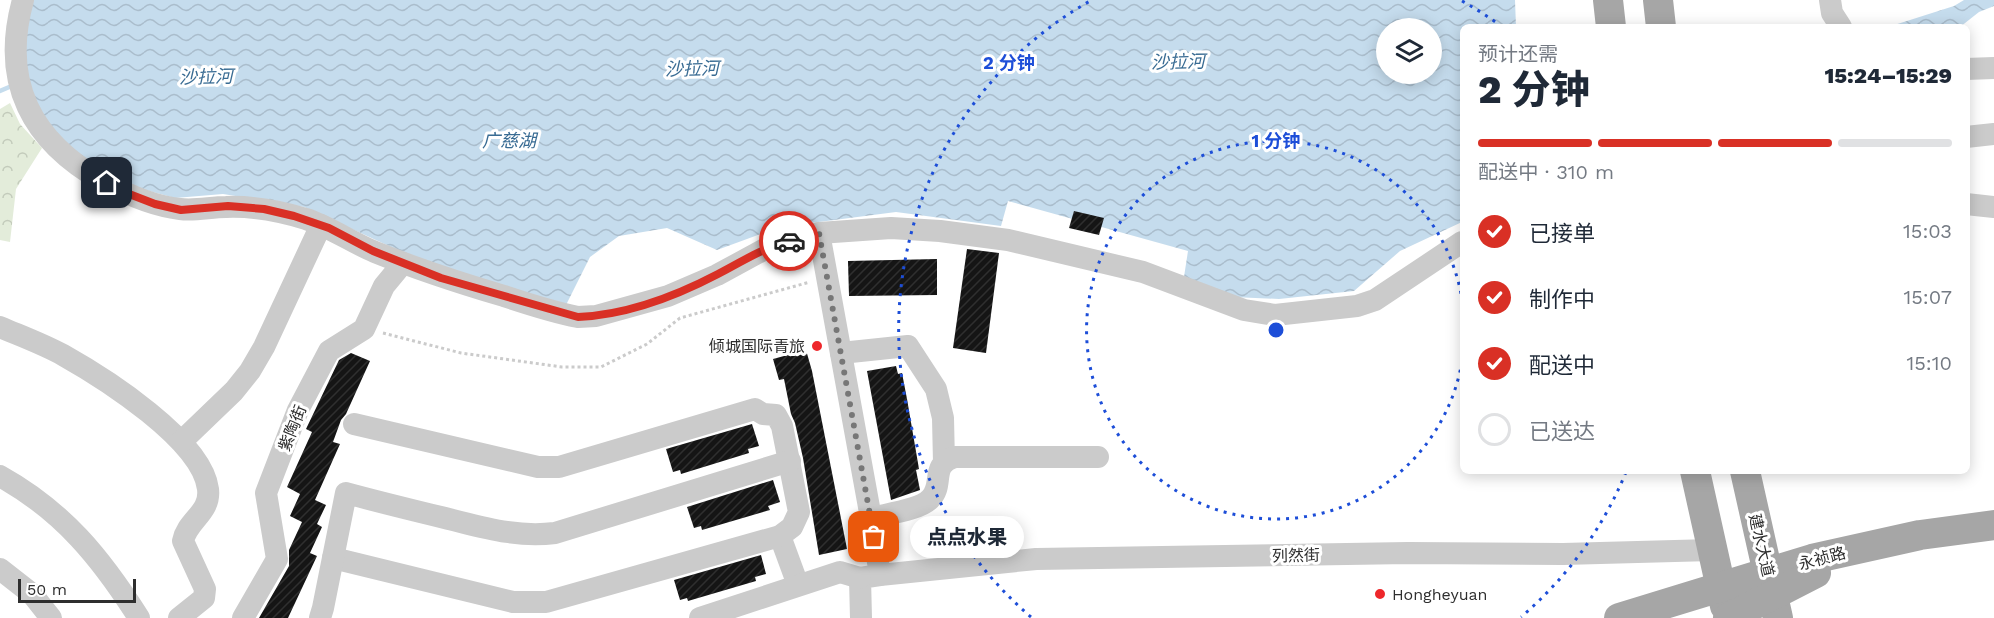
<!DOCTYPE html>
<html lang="zh">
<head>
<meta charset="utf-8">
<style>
	:root { --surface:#fff; --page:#f2f2f3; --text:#1f2937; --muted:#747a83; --line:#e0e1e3; --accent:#d93025 }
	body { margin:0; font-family:"Work Sans","Noto Sans SC",sans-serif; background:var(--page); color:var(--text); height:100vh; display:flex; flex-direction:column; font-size:22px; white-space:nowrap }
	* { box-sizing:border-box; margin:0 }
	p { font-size:20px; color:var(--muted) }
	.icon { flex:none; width:33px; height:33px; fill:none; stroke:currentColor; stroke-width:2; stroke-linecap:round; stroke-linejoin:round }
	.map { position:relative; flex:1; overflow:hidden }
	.panel { position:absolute; left:1460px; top:24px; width:510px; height:450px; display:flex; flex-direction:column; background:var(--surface); border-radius:9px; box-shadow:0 3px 15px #0003 }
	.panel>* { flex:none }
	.tools { position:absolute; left:1376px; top:18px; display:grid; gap:12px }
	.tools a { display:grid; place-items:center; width:66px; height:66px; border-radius:50%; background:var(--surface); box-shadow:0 3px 15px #0003; font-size:30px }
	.scale { position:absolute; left:18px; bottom:15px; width:118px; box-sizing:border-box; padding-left:6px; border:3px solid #2e2e2e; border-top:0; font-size:16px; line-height:21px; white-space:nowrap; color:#2e2e2e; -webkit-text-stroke:4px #fff; paint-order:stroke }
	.pin { position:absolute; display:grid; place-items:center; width:51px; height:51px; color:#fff; margin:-26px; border-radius:12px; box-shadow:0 3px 9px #0006 }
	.courier { position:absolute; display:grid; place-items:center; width:60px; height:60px; margin:-30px; border:4px solid #d93025; border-radius:50%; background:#fff; color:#222; box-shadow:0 2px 8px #0007 }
	.bubble { position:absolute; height:42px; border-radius:21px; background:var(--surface); box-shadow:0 3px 15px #0003; font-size:20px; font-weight:800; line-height:42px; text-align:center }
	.overview em { font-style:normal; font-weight:800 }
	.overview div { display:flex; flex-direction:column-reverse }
	.overview { display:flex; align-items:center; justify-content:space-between; height:102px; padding:0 18px }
	h1 { font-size:39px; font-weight:800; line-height:45px }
	.bar { display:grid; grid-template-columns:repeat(4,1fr); gap:9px 6px; align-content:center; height:72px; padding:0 18px }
	.bar i { height:8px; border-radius:4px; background:var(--line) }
	.bar .current { background:var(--accent) }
	.bar p { grid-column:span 4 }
	ol { padding:0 18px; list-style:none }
	li { display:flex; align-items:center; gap:18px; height:66px }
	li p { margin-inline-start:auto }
	li .icon { padding:6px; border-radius:50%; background:var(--accent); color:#fff; stroke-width:4 }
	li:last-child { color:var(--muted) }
	li i { width:33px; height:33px; border:3px solid var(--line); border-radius:50% }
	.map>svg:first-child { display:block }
	.park { fill:url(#park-crowns) }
	.water { fill:url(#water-waves); fill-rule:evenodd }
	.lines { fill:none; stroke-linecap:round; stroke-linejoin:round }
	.stream { stroke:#c5dced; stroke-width:4.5 }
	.building { fill:url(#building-hatch) }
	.path { stroke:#cbcbcb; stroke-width:3; stroke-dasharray:3 3; stroke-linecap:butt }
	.minor { stroke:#cbcbcb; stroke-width:22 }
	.major { stroke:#a6a6a6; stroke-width:30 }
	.done { stroke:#777; stroke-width:6; stroke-dasharray:0 10.8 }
	.route { stroke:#d93025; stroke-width:8 }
	.ring { fill:none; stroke:#1d4ed8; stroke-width:3; stroke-dasharray:3 6 }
	.poi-dot { fill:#ee272b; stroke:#fff; stroke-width:2 }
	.labels { text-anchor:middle; stroke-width:6; stroke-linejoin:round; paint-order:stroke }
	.poi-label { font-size:16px; fill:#2e2e2e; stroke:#fff; text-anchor:end }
	.street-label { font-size:16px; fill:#2e2e2e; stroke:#fff }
	.water-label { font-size:18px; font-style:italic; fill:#386b93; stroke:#fff }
	.centre { fill:#1d4ed8; stroke:#fff; stroke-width:3 }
	.ring-label { font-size:18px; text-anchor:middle; font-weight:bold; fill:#1d4ed8; stroke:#fff; stroke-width:6; stroke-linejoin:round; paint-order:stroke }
</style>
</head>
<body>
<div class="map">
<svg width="1994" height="618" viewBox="0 0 1994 618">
	<defs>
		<pattern id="park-crowns" width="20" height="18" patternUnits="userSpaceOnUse" patternTransform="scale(1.5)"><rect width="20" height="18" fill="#e3ecda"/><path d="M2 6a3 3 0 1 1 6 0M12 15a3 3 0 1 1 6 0" fill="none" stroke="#c3cbbb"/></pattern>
		<pattern id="water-waves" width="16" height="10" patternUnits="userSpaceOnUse" patternTransform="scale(1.5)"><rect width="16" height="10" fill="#c5dced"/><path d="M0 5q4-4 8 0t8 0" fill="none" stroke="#aabdcc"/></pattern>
		<pattern id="building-hatch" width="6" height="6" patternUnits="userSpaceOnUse" patternTransform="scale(1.5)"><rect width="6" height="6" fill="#151515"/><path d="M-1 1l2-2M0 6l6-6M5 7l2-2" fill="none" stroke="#2f2f2f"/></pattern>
	</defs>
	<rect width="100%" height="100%" fill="#fff"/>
	<path class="park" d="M10,103L20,124L42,148L16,189L10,242L0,240V109Z"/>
	<g class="water">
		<path d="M28,0H1515L1516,27H1462V222L1400,251L1354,291L1279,299L1233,297L1184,277L1188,251L1008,201L1001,226L896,212L780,227L717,250L667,228L619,236L590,257L565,307L426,263L304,207L223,194L175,198L127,185L70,154L20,101ZM1386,28H1431V74H1386Z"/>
		<path d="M1964,0H1994V6L1979,12L1960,27H1888L1954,6Z"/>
	</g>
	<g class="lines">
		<path class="stream" d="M0,91L14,85"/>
	</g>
	<g class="building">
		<path d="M1074,211L1104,218L1099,235L1069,228Z"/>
		<path d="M967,249L999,253L986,353L953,348Z"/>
		<path d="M937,259V295L849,296L848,261Z"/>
		<path d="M806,350L812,371L847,549L819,555L803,458L795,423L791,414L784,379L779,380L773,359Z"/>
		<path d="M351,353L370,361L346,414L341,420L333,442L340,444L315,500L326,505L317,524L322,527L310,553L317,556L288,618H259L289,566V550L302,522L290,516L300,494L287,487L312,432L306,429L339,360Z"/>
		<path d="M896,366L898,374L902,373L907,399L919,469L916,470L920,490L891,500L867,371Z"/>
		<path d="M752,424L759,446L748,449L749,453L681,474L680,470L673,472L666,449Z"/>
		<path d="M773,480L780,502L768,506L770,510L702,530L701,526L694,528L687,507Z"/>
		<path d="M761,555L766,574L755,577L756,581L688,601L687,598L680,600L674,580Z"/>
	</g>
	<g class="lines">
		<path class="path" d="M383,333L461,353L562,367H601L647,344L680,318L810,282"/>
		<g class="minor">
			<path d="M23,0C0,83 32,142 104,182C128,195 153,206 180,209C195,211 211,207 226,207C252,206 280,211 306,219C330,227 351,242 375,252C417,269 460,283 504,296C528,304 553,312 578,317L596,316L668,296L717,275L765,249L819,233L891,228L940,231L1008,240L1143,272L1244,310L1275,315L1357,306L1375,300L1462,242"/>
			<path d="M1830,0L1832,13L1841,27"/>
			<path d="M1966,69L1994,68"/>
			<path d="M1966,137L1994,134"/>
			<path d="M1966,204L1994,207"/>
			<path d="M819,233L871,518L880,575L860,578L861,618"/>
			<path d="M0,327C21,336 43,344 63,355C104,378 202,440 208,489C211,513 187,520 183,541L205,589L204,598L179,618"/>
			<path d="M841,353L908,346L936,389L943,418L944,463"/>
			<path d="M182,441L234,391L250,371L264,347L321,225"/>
			<path d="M0,476C63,511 101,558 139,618"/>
			<path d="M871,518C886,514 920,510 930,499C945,485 929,465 955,457H1098"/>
			<path d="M780,536L798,585"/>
			<path d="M333,558L513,602H546L780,536L792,527L799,512L782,426L776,415L763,414L755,409L559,467H538L354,424"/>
			<path d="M0,569L32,594L51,618"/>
			<path d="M880,575L1036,559L1408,553L1563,554L1712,550"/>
			<path d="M243,618L277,559L266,493L298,410L329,351L364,329L384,286L403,263"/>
			<path d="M320,618L323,608L346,493C379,502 412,510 445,518C482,527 516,538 555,533L790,461"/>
			<path d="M700,618L840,572L860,578"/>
		</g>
		<g class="major">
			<path d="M1608,0L1611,27"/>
			<path d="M1658,0L1661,27"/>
			<path d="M1695,471L1725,606"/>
			<path d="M1745,471L1778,618"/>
			<path d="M1619,618L1812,559L1920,535L1994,525"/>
			<path d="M1728,618L1816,573"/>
		</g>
	</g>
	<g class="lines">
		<path class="done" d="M789,241L819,233L874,537"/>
		<path class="route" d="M107,183L124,192L155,204L181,210L228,206L264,209L294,216L329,228L373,251L441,278L578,317C626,315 676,296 718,274C741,262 763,248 789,241"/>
	</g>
	<g class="ring">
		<path d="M1462 361A189 189 0 1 1 1462 299"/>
		<path d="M1626 472A378 378 0 0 1 1521 617M1031 617A378 378 0 0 1 1090 1M1462 1A378 378 0 0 1 1501 26"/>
	</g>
	<g class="poi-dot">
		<circle cx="817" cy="346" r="6"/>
		<circle cx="1380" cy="594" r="6"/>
	</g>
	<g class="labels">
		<g class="poi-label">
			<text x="805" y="352">倾城国际青旅</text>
			<text x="1392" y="600" text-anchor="start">Hongheyuan</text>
		</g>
		<g class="street-label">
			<text transform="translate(292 428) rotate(-68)" y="6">紫陶街</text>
			<text transform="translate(1762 545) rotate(77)" y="6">建水大道</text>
			<text transform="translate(1296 555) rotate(-1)" y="6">列然街</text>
			<text transform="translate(1822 558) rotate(-15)" y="6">永祯路</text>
		</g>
		<g class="water-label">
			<text transform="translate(1178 62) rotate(-1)" y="6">沙拉河</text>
			<text transform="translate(692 69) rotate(-1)" y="6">沙拉河</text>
			<text transform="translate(206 77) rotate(-1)" y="6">沙拉河</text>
			<text x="509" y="147">广慈湖</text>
		</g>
	</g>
	<circle cx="1276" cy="330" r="9" class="centre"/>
	<g class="ring-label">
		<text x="1009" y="69">2 分钟</text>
		<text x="1276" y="147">1 分钟</text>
	</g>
</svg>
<div class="tools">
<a><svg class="icon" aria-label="layers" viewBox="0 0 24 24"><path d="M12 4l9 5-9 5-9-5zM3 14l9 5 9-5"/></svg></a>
</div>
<div class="scale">50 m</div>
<div class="pin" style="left:874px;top:537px;background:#ea580c"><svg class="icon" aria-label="bag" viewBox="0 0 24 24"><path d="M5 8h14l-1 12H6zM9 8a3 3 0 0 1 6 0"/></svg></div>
<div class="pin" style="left:107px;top:183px;background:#1f2937"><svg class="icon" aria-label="home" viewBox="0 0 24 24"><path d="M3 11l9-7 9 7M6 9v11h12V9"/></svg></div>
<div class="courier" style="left:789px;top:241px"><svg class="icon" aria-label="car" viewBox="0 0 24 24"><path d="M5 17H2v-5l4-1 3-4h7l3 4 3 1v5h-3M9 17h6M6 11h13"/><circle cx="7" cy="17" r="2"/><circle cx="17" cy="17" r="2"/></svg></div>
<div class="bubble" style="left:910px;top:516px;width:114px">点点水果</div>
<section class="panel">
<div class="overview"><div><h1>2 分钟</h1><p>预计还需</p></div><em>15:24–15:29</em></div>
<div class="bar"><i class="current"></i><i class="current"></i><i class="current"></i><i></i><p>配送中 · 310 m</p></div>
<ol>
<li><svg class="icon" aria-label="check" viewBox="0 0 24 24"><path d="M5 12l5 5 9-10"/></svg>已接单<p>15:03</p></li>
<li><svg class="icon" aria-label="check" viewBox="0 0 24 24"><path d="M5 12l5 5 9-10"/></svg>制作中<p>15:07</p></li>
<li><svg class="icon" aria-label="check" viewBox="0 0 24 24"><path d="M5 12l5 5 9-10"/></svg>配送中<p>15:10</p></li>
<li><i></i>已送达</li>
</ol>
</section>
</div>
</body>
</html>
